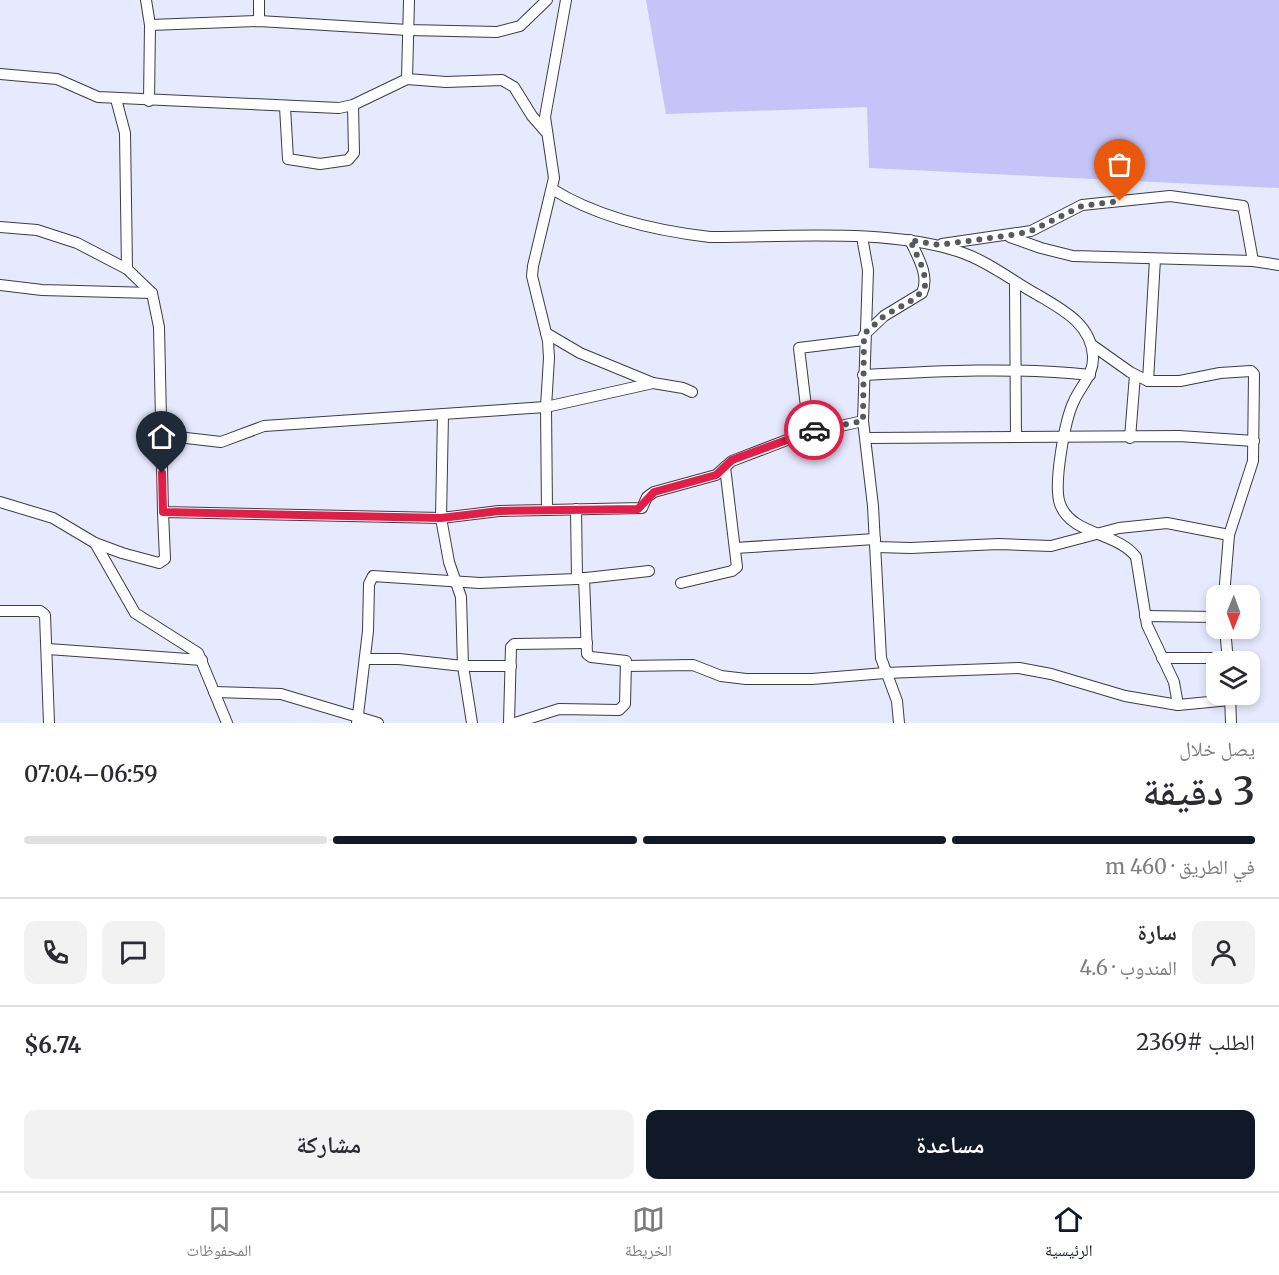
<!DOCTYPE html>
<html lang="ar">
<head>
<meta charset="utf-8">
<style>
	:root { --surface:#fff; --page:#f2f2f3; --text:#2b2b33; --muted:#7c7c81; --line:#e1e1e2; --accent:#111827 }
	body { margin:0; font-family:Merriweather,"Noto Naskh Arabic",serif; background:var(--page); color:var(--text); direction:rtl; height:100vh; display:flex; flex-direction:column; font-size:22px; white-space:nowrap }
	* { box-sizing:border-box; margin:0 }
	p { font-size:20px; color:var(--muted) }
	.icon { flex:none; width:33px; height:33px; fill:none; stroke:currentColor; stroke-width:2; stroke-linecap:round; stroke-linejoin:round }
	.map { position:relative; height:723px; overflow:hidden; direction:ltr }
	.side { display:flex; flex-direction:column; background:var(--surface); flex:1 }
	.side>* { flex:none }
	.needle { width:39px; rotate:181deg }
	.buttons { position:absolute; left:1206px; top:585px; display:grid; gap:12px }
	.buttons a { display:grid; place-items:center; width:54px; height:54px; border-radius:12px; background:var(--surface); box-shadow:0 3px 9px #0003; font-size:30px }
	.pin { position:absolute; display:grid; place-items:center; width:51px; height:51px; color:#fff; margin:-62px -26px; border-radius:50% 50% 50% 0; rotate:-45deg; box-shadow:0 0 6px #0007 }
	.pin .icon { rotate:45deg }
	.courier { position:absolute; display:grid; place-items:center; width:60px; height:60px; margin:-30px; border:4px solid #e11d48; border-radius:50%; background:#fff; color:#222; box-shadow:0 2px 8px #0007 }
	.overview em { font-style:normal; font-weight:600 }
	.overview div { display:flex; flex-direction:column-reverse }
	.overview { display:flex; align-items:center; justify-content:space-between; height:102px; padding:0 24px }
	h1 { font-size:39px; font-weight:600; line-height:45px }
	.bar { display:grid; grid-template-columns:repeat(4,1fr); gap:9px 6px; align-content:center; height:72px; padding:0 24px }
	.bar i { height:8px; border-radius:4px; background:var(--line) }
	.bar .selected { background:var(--accent) }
	.bar p { grid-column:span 4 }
	.line { display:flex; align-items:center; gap:15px; padding:0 24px; border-top:2px solid var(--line) }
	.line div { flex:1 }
	.round { display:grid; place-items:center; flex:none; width:63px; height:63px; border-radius:12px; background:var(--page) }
	.primary-button { display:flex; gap:12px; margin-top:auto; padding:12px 24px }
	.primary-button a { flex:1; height:69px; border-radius:12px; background:var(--accent); color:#fff; font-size:24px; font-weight:600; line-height:69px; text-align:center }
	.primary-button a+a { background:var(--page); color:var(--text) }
	.dock { display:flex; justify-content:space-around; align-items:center; height:84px; border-top:2px solid var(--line); background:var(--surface); font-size:16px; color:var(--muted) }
	.dock a { display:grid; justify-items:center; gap:3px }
	.dock .selected { color:var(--accent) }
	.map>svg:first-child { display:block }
	.farmland { fill:#c5c4f8 }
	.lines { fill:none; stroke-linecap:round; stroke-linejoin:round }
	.street-casing { stroke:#3d3d3d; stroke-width:12 }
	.street { stroke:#fff; stroke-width:10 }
	.done { stroke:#575860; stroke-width:6; stroke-dasharray:0 10.8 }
	.route { stroke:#e11d48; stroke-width:8 }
</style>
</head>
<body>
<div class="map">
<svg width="1279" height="723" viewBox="0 0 1279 723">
	<rect width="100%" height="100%" fill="#e7e9ff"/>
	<path class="farmland" d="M646,0H1279V188L869,168L867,107L666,114Z"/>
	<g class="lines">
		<g class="street-casing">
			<g id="street">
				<path d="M146,0L150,25L149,101"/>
				<path d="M259,0V21"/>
				<path d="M150,25L259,21L408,30L497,32L520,26L547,0"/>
				<path d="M0,74L57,79L98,97L339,108L353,105L407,79L446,82L502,80L514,87L532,116L545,131"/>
				<path d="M407,79L409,0"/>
				<path d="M116,99L125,133L127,269"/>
				<path d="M285,107L288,159L320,164L348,160L354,153L353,105"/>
				<path d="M552,189C597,217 658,231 710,237C787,237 892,228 963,253C989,262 1014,282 1038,295C1063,310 1091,324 1093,356C1094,375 1081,385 1074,401C1065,419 1053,485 1060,504C1071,535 1117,532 1136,557L1147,625L1174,682L1178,705"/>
				<path d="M0,227L37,230L77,243L127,269L152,293L159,327L163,512L441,518L449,562L461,597L463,666L472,723"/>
				<path d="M862,237L868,270L863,421L873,506L881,658L897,701L899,723"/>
				<path d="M1010,237L1041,248L1073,256L1253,261L1279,265"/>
				<path d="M942,244L1031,231L1082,205L1170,196L1243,206L1253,261"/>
				<path d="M1015,282L1016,437"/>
				<path d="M0,285L42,290L152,293"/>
				<path d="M546,333L580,353L653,383"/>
				<path d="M864,335L884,316L922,293C930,275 917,256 910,240"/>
				<path d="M1092,345L1130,372L1148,381H1180L1220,373L1251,371L1254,374L1253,461L1229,535L1224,596"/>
				<path d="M863,375C939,371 1014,367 1090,375"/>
				<path d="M1148,381L1155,259"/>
				<path d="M443,415L441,518L499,511L547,510L546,407L549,358L548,341L532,276L533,266L554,178L545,117L566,0"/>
				<path d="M809,432L799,348L864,340"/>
				<path d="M160,435L221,442L264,426L546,407L653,383L683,388L692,392"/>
				<path d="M866,438L1179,436L1254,441"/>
				<path d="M1130,438L1135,375"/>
				<path d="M0,502L53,518L95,543L122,553L159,563L165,559L163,512"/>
				<path d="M576,509L577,579"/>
				<path d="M547,510L642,508L647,497L654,492L716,475L732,461L800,435L863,421"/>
				<path d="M95,543L135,613L198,653L227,723"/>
				<path d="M876,547L911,548L999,544L1051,546L1119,528L1167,523L1229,535"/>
				<path d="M735,548L875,539"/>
				<path d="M681,583L732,571L737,567L725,467"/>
				<path d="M0,611H40L45,615L49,723"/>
				<path d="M1145,616L1216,617"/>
				<path d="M1225,628L1228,662"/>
				<path d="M48,649L202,660"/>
				<path d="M1162,658H1228"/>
				<path d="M365,659H399L463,666H511"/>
				<path d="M626,666L693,665L721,676L746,679H812L885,673L1019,668L1051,674L1125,696L1178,705L1230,700"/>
				<path d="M214,692L281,694L378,723"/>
				<path d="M1230,694L1231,723"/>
				<path d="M357,723L368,631L369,584L373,576L480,583L577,579L649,571"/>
				<path d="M509,723L511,647L514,644L587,643"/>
				<path d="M515,723L559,709L619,710L625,704L626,661L591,657L587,654L584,578"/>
			</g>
		</g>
		<use href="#street" class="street"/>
	</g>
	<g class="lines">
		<path class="done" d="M814,430L863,421L864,334L884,316L916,298L925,287L924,271L910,240L939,245L1018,234L1031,231L1082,206L1120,201"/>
		<path class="route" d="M162,473L163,512L441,518L499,511L638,509L654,492L716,475L732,460L814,430"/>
	</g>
</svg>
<div class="buttons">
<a><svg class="needle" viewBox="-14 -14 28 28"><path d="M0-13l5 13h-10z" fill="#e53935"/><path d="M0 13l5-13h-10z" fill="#7c7c81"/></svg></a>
<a><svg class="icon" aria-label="layers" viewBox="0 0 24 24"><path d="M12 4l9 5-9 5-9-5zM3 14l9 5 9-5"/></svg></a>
</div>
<div class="pin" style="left:1120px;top:201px;background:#ea580c"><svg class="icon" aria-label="bag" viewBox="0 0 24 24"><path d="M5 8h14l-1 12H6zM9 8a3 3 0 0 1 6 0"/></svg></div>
<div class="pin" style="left:162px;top:473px;background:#1f2937"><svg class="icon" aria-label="home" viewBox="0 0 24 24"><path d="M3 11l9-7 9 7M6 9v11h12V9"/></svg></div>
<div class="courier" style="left:814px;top:430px"><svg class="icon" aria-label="car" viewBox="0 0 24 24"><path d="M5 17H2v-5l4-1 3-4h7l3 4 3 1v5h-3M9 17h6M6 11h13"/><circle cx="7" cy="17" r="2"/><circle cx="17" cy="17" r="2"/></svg></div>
</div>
<section class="side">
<div class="overview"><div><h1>3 دقيقة</h1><p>يصل خلال</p></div><em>06:59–07:04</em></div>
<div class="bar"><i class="selected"></i><i class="selected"></i><i class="selected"></i><i></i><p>في الطريق · 460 m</p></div>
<div class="line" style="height:108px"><a class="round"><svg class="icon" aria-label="person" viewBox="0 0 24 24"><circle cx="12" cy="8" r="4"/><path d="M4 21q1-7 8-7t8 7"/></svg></a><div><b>سارة</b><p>المندوب · 4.6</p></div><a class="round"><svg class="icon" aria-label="chat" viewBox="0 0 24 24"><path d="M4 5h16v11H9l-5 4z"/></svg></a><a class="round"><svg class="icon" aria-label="phone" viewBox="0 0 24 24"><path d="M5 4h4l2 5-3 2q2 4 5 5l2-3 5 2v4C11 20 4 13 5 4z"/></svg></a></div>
<div class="line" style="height:78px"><div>الطلب #2369</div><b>$6.74</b></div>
<div class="primary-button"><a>مساعدة</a><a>مشاركة</a></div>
</section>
<nav class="dock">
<a class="selected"><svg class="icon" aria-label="home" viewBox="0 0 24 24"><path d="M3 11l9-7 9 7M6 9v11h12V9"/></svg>الرئيسية</a>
<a><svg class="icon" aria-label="map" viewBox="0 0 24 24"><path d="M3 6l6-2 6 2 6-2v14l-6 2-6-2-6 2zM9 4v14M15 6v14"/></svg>الخريطة</a>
<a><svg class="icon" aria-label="saved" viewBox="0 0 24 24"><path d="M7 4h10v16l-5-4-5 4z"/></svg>المحفوظات</a>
</nav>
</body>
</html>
